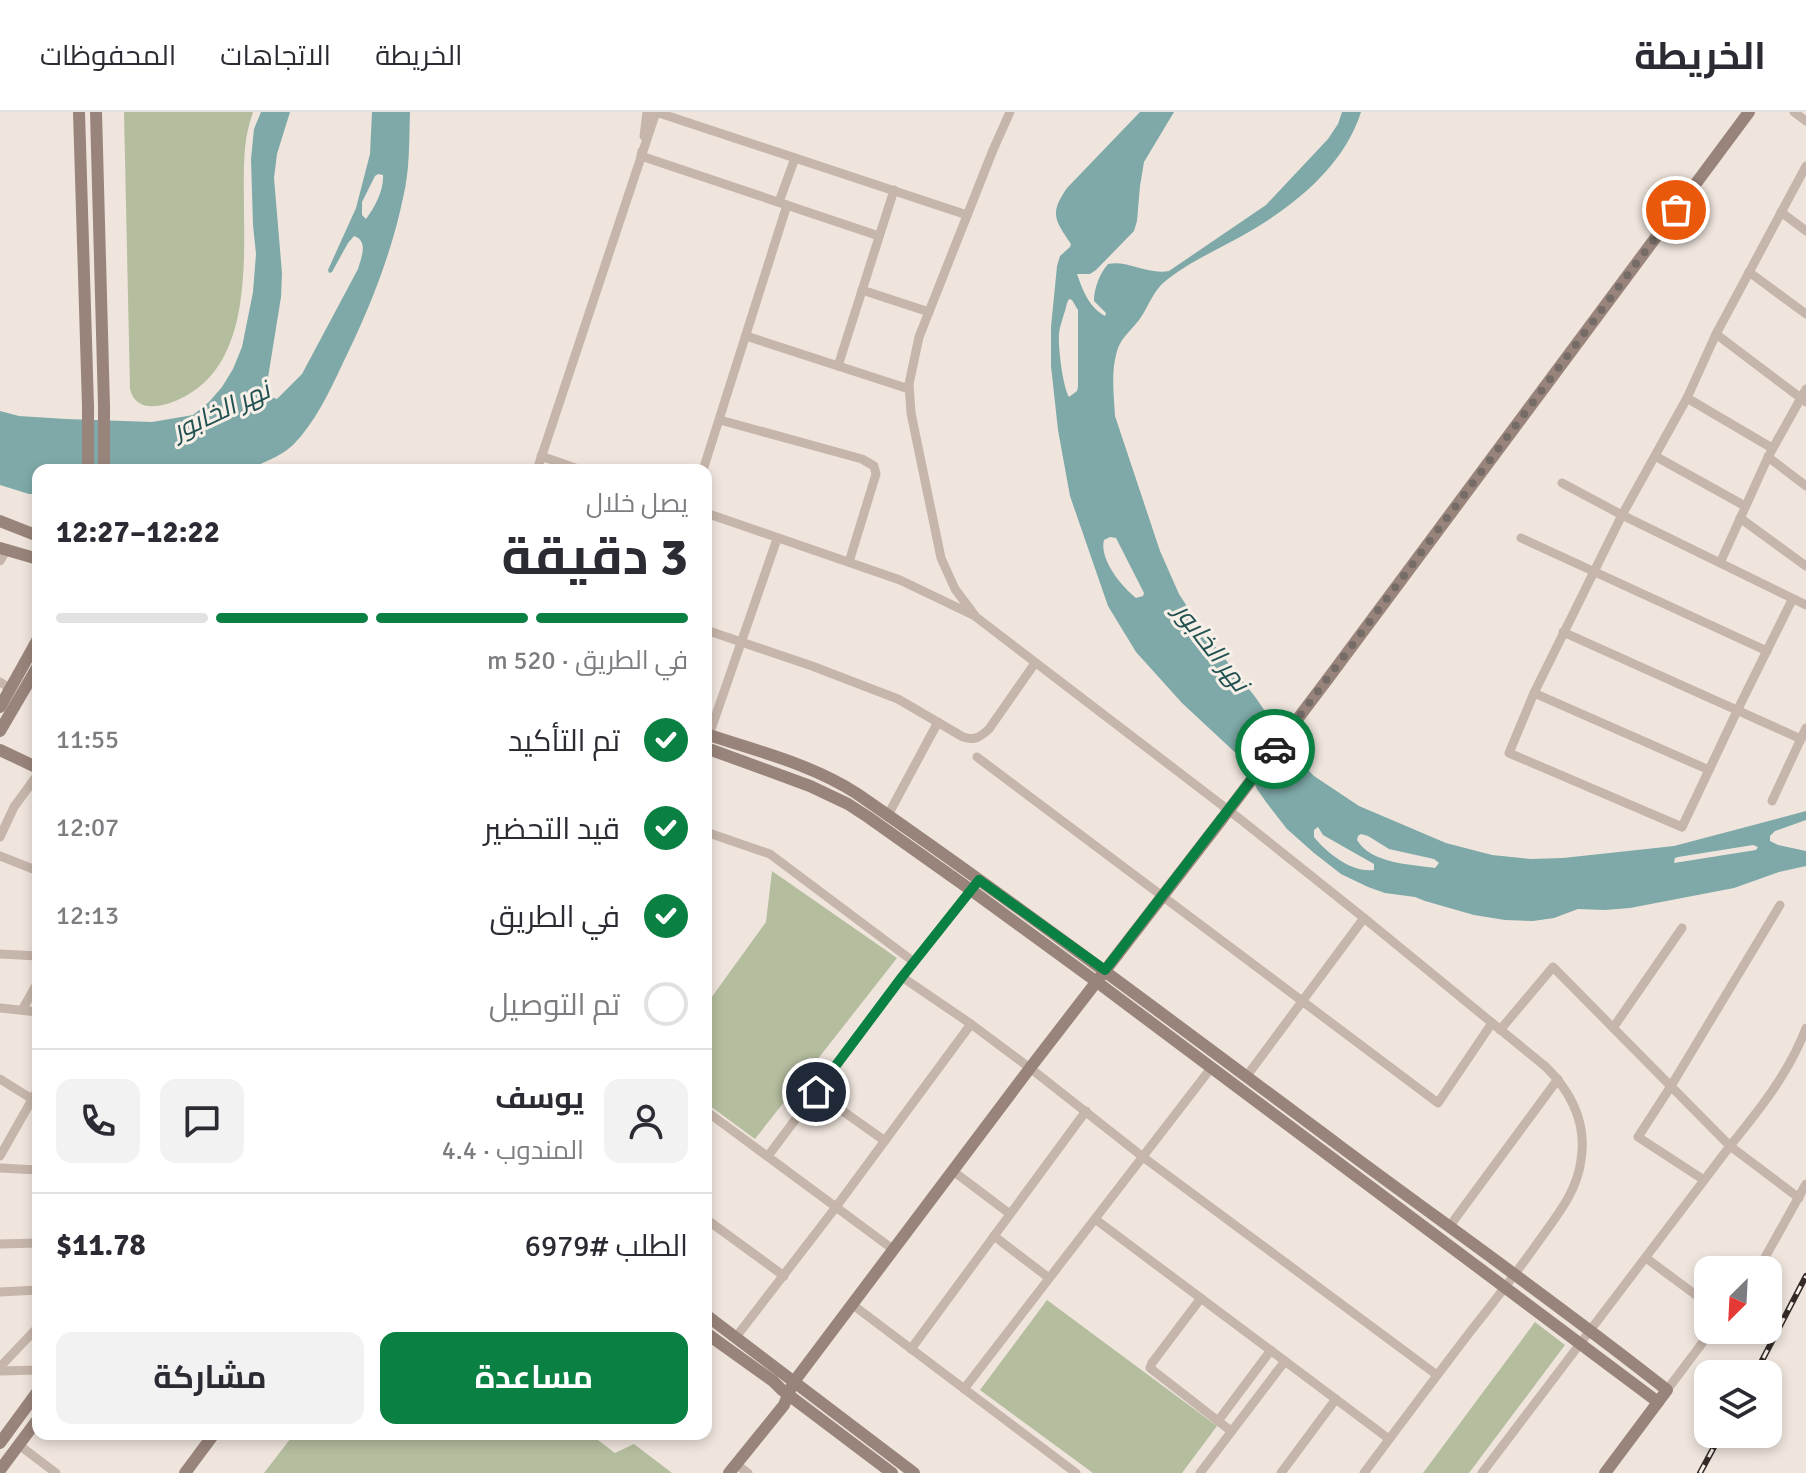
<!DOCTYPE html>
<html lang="ar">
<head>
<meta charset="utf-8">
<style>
	:root { --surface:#fff; --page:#f2f2f3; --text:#2b2b33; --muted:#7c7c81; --line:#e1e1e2; --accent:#0b8043 }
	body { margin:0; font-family:Signika,Cairo,sans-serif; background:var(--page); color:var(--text); direction:rtl; height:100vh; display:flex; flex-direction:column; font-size:30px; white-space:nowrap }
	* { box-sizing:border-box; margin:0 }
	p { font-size:26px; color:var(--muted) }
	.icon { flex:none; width:44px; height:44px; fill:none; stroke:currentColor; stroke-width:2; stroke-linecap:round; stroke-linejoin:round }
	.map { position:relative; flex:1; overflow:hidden; direction:ltr }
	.details { position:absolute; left:32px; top:352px; width:680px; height:976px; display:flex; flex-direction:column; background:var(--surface); border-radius:16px; box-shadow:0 4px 12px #0003; direction:rtl }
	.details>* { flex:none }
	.needle { width:52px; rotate:204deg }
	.tools { position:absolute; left:1694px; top:1144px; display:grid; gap:16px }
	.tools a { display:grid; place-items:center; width:88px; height:88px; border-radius:16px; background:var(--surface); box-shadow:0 4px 12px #0003; font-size:40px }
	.pin { position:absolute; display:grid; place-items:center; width:68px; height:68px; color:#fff; margin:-34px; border:4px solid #fff; border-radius:50%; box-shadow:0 2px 8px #0007 }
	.courier { position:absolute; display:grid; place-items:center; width:80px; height:80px; margin:-40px; border:6px solid #0b8043; border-radius:50%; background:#fff; color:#222; box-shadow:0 2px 10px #0007 }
	.head em { font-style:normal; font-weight:700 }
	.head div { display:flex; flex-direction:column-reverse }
	.head { display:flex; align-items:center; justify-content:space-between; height:136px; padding:0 24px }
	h1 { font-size:52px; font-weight:700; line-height:60px }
	.bar { display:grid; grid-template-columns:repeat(4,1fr); gap:12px 8px; align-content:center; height:96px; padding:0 24px }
	.bar i { height:10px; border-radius:6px; background:var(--line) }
	.bar .current { background:var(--accent) }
	.bar p { grid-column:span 4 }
	.line { display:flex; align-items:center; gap:20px; padding:0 24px; border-top:2px solid var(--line) }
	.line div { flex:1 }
	.round { display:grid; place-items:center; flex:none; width:84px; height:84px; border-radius:16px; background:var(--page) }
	ol { padding:0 24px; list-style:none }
	li { display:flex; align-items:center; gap:24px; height:88px }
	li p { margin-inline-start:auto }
	li .icon { padding:8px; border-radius:50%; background:var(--accent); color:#fff; stroke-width:4 }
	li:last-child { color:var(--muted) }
	li i { width:44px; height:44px; border:4px solid var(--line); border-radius:50% }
	.button { display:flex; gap:16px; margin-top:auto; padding:16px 24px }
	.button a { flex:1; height:92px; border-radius:16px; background:var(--accent); color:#fff; font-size:32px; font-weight:700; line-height:92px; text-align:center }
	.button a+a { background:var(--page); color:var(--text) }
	header { display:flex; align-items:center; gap:48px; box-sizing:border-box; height:112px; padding:0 40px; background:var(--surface); border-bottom:2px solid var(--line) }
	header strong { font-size:38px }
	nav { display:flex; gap:44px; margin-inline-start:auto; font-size:28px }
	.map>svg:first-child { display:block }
	.green { fill:#b4bd9e }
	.water { fill:#7ea9a8; fill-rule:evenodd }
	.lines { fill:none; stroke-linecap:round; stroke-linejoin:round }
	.street { stroke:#c6b5aa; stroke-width:9 }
	.secondary { stroke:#99847b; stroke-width:12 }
	.rail-casing { stroke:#342b29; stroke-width:6 }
	.rail { stroke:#f7f0e8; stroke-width:3; stroke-dasharray:9; stroke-linecap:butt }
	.secondary-bridge { stroke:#99847b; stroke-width:12 }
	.done { stroke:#756c68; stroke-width:8; stroke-dasharray:0 14.4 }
	.route { stroke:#0b8043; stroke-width:10 }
	.labels { text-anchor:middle; stroke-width:6; stroke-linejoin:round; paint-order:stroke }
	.water-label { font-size:26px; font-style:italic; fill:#225151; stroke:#f7f0e8 }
</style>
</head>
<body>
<header>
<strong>الخريطة</strong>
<nav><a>الخريطة</a><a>الاتجاهات</a><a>المحفوظات</a></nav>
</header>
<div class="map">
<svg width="1806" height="1361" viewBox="0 0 1806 1361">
	<rect width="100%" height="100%" fill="#efe5dd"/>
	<g class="green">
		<path d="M124,0H253C249,12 246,24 245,36C238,115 268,257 170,291C155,296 135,298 130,277Z"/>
		<path d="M772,759L897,846L755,1027L706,991V893L766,810Z"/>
		<path d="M1047,1188L1217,1314L1182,1361H1093L980,1278Z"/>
		<path d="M1535,1210L1565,1233L1469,1361H1423Z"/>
		<path d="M294,1322H590L615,1341L634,1332L672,1361H264Z"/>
	</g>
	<g class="water">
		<path d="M261,0H290L277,42L274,66L282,161L281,185L266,278L268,284L277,287L302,262L358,157C361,146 369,129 354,124L348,131L332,160L329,161L328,158L356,96L370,42L372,0H410C409,29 410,58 403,86C391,144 368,200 342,253C329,281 315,310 294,332C282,344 261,352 245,358H38V382H29L0,373V299L19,304L66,307L152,310L193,303L209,290L222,275L233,257L242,235L253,180L256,142L253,113L251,47L254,17ZM378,62L383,63C384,78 375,95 366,107L362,103V90L375,64Z"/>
		<path d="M1140,0H1174L1144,50L1140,74L1137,109L1134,119L1096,158L1090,162H1077C1083,179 1089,195 1105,204L1106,201L1094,189C1094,176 1100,161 1108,152C1128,148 1147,163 1169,159L1266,93L1328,27L1338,12L1342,0H1361C1343,57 1290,97 1240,125C1213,140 1185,152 1162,172C1152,182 1147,197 1139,208C1130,220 1119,227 1116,243C1111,262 1114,285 1115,304L1160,439L1179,482L1203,519L1256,586L1297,647L1314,664L1359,694L1446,731L1492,743L1530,747L1563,746L1674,734L1806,699V708L1775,719L1770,724V729L1778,733L1806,739V754L1779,760L1734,776L1630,796L1605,798L1578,797L1554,806L1533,809L1505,808L1474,803L1425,789L1415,785L1385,781L1368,775L1341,762L1314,741L1287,717L1266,690L1257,677L1240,645L1182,591L1136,540L1108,494L1070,384L1058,318L1051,254V215L1057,154L1060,144L1070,135L1071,132C1055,108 1049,102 1067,76ZM1069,187L1072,188L1078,198V275L1077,279L1069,285C1063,275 1058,236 1059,222C1060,212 1065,201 1067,191ZM1110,425L1116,426L1144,481L1143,484L1136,486C1121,474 1099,447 1104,428ZM1318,715L1323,723L1374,752V758C1352,761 1328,742 1314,725V718ZM1361,722L1368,724L1389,737L1434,747L1439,751L1435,756C1409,752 1372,752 1357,728L1358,724ZM1753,733L1758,735L1756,738L1674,751L1675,746L1678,745Z"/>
	</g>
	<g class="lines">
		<g class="street">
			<path d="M656,0L967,103"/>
			<path d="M1010,0L993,38L919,225L909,272L911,301L941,446L955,477L976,505L1240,707L1364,806L1546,955C1572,981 1587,1011 1581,1048C1577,1081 1555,1106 1536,1133C1515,1163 1493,1191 1470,1220C1434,1267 1399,1314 1364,1361"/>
			<path d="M1794,0L1806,9"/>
			<path d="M644,24L647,0"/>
			<path d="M642,39L641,44L879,124"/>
			<path d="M779,90L795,46"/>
			<path d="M1781,100L1806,119"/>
			<path d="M1749,160L1806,202"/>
			<path d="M862,178L929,200"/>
			<path d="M1716,222L1806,290"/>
			<path d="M746,224L909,277"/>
			<path d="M838,254L894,78"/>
			<path d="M1687,286L1772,336"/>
			<path d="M720,308L862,347L874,354L876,362L849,450"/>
			<path d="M541,344L581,358"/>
			<path d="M1655,344L1745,394"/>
			<path d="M1768,345L1806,374"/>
			<path d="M537,358L656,0"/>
			<path d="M703,358L787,93"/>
			<path d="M1562,371L1622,403L1806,493"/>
			<path d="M706,401L900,468L973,503"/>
			<path d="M1740,406L1806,454"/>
			<path d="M1521,426L1767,539"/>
			<path d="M0,449L6,439"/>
			<path d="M1720,451L1768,345L1806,277"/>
			<path d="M1792,488L1737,599L1682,715L1509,641L1534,581L1622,403L1687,286L1716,222L1806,54"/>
			<path d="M706,518L812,554L898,587L963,625C975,629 980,625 989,617L1035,551"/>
			<path d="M1563,520L1801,627"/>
			<path d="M0,570L11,577"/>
			<path d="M1534,581L1709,658"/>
			<path d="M709,623L777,427"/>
			<path d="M977,645L1438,991L1492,911"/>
			<path d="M1772,689L1806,616"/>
			<path d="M888,703L938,610"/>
			<path d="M706,720L770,742L914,850"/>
			<path d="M0,725L14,695L38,662"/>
			<path d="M0,744L38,759"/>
			<path d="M0,842L38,844"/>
			<path d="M902,865L971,912L1030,956L1143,1045L1437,1263"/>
			<path d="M0,896L38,900"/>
			<path d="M22,898L38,870"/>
			<path d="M1613,916L1682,816"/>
			<path d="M1500,918L1553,855L1730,1034L1799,1086"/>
			<path d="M1246,965L1364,806"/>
			<path d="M0,967L32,987L38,989"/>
			<path d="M816,980L885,1029"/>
			<path d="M706,999L894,1138"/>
			<path d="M0,1044L38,977"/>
			<path d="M768,1044L902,865L971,778"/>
			<path d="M0,1056L38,1058"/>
			<path d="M953,1059L1010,1102"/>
			<path d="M1704,1068L1638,1025L1671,974L1780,793"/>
			<path d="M706,1107L784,1164"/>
			<path d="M1095,1107L1389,1327"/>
			<path d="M1449,1115L1558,967"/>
			<path d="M994,1124L1049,1166"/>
			<path d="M0,1132L38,1131"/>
			<path d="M1646,1146L1708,1192"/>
			<path d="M1758,1158L1806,1072"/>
			<path d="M0,1180L38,1178"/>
			<path d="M1201,1186L1152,1251L1150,1256L1231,1319"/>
			<path d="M853,1193L1076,1361"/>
			<path d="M736,1225L836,1095L971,912"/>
			<path d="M911,1237L1086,999"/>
			<path d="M0,1255L38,1215"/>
			<path d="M0,1259L38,1258"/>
			<path d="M964,1277L1211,956"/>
			<path d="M1667,1278L1712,1218"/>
			<path d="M1218,1309L1271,1238"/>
			<path d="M19,1333L56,1361"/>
			<path d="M736,1352L748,1361"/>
			<path d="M1200,1361L1285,1249"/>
			<path d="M1281,1361L1336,1287"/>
			<path d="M1482,1361L1730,1034C1760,997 1789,961 1806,916"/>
		</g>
		<g class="secondary">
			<path d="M79,0L88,294V358"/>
			<path d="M96,0L104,294V358"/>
			<path d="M0,409L38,424"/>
			<path d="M0,436L38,447"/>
			<path d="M1327,568L1749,0"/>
			<path d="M0,595L38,527"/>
			<path d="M0,619L38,554"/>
			<path d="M706,622C757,639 811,652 856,681C1021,795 1181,916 1341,1035C1450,1116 1561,1194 1667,1278L1605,1361"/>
			<path d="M706,636L810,674L848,692L868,705L971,778L1097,870L1658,1290"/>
			<path d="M0,638L38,656"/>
			<path d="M706,1203L914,1361"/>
			<path d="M706,1221L773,1269L782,1278L892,1361"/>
			<path d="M0,1331L38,1279"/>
			<path d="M0,1358L38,1307"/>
			<path d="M185,1361L214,1322"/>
			<path d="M729,1361L784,1293L793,1271L1030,956L1222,707"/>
		</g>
		<g class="rail-casing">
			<g id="rail">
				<path d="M1755,1262L1806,1164"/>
				<path d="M1700,1361L1721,1322"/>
			</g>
		</g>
		<use href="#rail" class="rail"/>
		<path class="secondary-bridge" d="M1222,707L1327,568"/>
	</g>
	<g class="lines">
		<path class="done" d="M1275,637L1676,98"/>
		<path class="route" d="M816,980L902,865L979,768L1105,858L1275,637"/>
	</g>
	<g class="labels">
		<g class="water-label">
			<text transform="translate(221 298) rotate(-25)" y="9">نهر الخابور</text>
			<text transform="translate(1212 535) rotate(52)" y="9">نهر الخابور</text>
		</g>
	</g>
</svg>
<div class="tools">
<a><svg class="needle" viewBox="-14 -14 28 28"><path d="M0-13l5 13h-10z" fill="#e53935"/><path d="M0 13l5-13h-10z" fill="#7c7c81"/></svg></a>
<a><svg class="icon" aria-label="layers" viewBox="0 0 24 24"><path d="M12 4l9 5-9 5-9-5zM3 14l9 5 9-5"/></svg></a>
</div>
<div class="pin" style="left:1676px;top:98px;background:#ea580c"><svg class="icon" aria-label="bag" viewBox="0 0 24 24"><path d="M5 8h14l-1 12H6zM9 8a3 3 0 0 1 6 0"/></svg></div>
<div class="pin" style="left:816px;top:980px;background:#1f2937"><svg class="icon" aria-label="home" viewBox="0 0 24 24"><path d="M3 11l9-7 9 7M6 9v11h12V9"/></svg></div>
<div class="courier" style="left:1275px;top:637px"><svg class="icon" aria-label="car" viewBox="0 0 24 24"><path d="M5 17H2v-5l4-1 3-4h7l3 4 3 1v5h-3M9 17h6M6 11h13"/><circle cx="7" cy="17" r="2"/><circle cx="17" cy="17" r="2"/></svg></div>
<section class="details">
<div class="head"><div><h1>3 دقيقة</h1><p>يصل خلال</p></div><em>12:22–12:27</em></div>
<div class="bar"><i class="current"></i><i class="current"></i><i class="current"></i><i></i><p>في الطريق · 520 m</p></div>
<ol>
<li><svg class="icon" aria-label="check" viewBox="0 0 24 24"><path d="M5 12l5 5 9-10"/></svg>تم التأكيد<p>11:55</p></li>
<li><svg class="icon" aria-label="check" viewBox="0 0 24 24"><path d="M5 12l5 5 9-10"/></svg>قيد التحضير<p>12:07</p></li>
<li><svg class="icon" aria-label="check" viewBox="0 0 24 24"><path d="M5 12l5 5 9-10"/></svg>في الطريق<p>12:13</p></li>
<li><i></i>تم التوصيل</li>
</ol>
<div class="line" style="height:144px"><a class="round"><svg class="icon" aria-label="person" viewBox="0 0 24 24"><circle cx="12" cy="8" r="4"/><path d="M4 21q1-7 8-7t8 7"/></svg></a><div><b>يوسف</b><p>المندوب · 4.4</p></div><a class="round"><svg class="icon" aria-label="chat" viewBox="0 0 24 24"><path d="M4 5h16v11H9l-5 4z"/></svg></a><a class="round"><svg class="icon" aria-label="phone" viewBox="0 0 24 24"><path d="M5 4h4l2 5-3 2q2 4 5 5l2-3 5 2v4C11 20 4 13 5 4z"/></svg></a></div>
<div class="line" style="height:104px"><div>الطلب #6979</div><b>$11.78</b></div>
<div class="button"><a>مساعدة</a><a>مشاركة</a></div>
</section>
</div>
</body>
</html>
